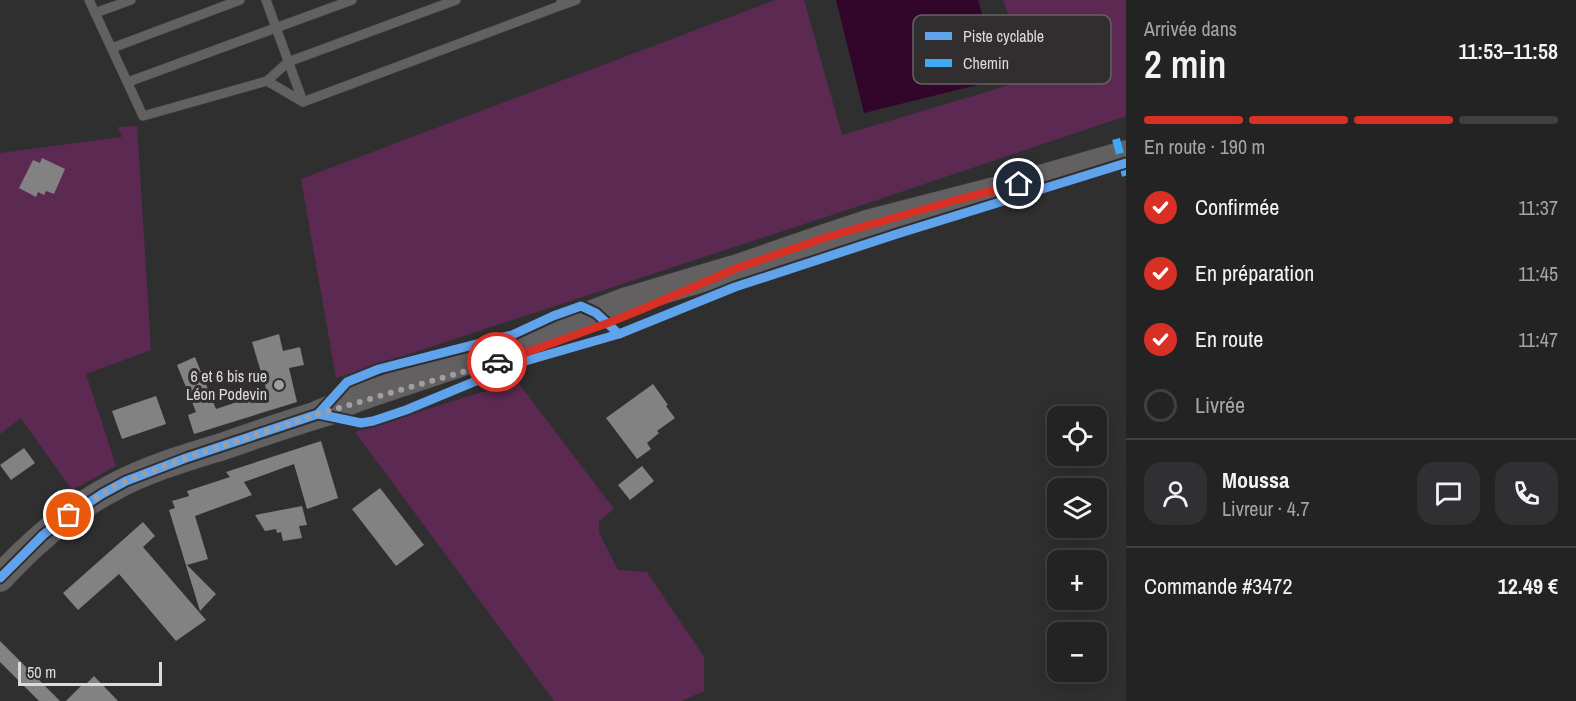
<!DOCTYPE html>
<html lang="fr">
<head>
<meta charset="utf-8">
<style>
	:root { --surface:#242324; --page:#302f31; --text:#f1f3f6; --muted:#a3a4a6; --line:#414041; --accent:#d93025 }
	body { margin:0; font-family:"Archivo Narrow",sans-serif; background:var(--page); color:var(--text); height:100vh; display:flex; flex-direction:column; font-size:22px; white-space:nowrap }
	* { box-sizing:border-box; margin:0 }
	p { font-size:20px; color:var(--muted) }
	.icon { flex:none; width:33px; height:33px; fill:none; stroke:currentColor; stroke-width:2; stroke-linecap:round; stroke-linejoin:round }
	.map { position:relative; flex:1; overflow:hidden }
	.drawer { display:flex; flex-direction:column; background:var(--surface); width:450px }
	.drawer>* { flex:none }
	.buttons { position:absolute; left:1047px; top:406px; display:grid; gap:12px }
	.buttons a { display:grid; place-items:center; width:60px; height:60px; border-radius:12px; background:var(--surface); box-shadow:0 3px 15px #0003,0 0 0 2px var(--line); font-size:30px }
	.scale { position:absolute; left:18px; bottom:15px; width:144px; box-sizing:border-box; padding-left:6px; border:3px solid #dddadc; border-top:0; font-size:16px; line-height:21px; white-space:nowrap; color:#dddadc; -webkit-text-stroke:4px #312e30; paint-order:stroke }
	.pin { position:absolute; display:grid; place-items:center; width:51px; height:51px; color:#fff; margin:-26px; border:3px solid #fff; border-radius:50%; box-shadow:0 2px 6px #0007 }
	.courier { position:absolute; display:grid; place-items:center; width:60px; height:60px; margin:-30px; border:4px solid #d93025; border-radius:50%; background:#fff; color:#222; box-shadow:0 2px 8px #0007 }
	.headline em { font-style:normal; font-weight:600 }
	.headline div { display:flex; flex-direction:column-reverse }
	.headline { display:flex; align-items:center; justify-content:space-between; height:102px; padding:0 18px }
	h1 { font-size:39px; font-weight:600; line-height:45px }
	.bar { display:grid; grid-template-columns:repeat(4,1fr); gap:9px 6px; align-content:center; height:72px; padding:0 18px }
	.bar i { height:8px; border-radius:4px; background:var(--line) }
	.bar .on { background:var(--accent) }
	.bar p { grid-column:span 4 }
	.line { display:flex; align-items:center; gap:15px; padding:0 18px; border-top:2px solid var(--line) }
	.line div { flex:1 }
	.round { display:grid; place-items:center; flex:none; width:63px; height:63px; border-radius:18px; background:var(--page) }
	ol { padding:0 18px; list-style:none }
	li { display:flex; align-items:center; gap:18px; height:66px }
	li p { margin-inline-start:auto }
	li .icon { padding:6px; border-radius:50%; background:var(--accent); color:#fff; stroke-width:4 }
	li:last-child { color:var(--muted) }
	li i { width:33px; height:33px; border:3px solid var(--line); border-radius:50% }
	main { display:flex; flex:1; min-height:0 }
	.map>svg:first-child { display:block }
	.green { fill:#5c2953 }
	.water { fill:#32062b }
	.building { fill:#838283 }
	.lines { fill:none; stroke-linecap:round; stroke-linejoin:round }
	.lane-casing { stroke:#4c4a4c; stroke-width:10 }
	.secondary-casing { stroke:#4c4a4c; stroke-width:28 }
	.lane { stroke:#626061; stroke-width:9 }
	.secondary { stroke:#626061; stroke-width:27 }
	.quiet { stroke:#3fa9f5; stroke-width:8; stroke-dasharray:15 8; stroke-linecap:butt }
	.cycleway-casing { stroke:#312e30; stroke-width:13 }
	.cycleway { stroke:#60a3ed; stroke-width:9 }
	.done { stroke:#a09ea0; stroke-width:6; stroke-dasharray:0 10.8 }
	.route { stroke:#d93025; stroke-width:8 }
	.poi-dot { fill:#a09ea0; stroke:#312e30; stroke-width:2 }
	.labels { text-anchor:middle; stroke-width:6; stroke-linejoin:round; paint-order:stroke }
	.poi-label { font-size:16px; fill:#dddadc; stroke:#312e30; text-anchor:end }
	.key { fill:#312e30; stroke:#656264; stroke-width:1.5 }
	.key-label { font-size:16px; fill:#dddadc }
</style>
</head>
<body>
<main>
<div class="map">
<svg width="1126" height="701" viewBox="0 0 1126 701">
	<rect width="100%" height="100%" fill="#302f30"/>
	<g class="green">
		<path d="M775,0H804L842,135L1033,78L1003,0H1126V116L862,205L336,378L301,179Z"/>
		<path d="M137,126L151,350L86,374L116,466L72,490L21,418L0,434V153L122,137L118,127Z"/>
		<path d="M517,381L614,509L599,521V533L618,570L647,572L704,657V691L682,701H554L355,432Z"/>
	</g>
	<path class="water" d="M836,0H978L1002,79L864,113Z"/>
	<g class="building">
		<path d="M42,158L65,169L54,194L46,191L44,195L38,192L36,197L19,188L33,160L40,163Z"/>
		<path d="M279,334L283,351L300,347L304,365L289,368L297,402L194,434L188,415L196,412L177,365L195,357L216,409L267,392L252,342Z"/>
		<path d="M653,384L668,405L666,406L675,418L657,431L659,433L647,443L651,449L637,459L606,418Z"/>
		<path d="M156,396L166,424L122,439L112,411Z"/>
		<path d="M321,441L338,498L307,509L294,464L244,482L252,495L195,516L208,559L187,565L216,594L200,611L169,510L175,508L172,501L189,496L187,491L230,477L226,472Z"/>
		<path d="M24,448L35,463L11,480L0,465Z"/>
		<path d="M642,466L654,481L630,500L618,485Z"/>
		<path d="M380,488L424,545L396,566L352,509Z"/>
		<path d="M302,506L307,525L299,526L302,538L283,541L281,532L277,533L276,529L265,531L255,515Z"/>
		<path d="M143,522L155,536L143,547L206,620L176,641L119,574L78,610L63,593Z"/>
		<path d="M0,641L60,701H39L0,662Z"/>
		<path d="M94,676L118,701H66L84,683L85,685Z"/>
	</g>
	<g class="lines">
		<g class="lane-casing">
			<g id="lane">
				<path d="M89,0L143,116L267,81L303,102"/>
				<path d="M266,0L303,102L562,5L561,0"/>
				<path d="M562,5L576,0"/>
				<path d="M95,13L131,0"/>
				<path d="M112,48L240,0"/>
				<path d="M267,81L288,62L456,0"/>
				<path d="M128,82L352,0"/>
			</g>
		</g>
		<g class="secondary-casing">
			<g id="secondary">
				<path d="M318,414L360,397L470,360L623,302L737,268L827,237L869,223L1036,180L1126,154"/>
				<path d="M0,578C33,542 70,510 114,487C147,469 185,458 221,447C258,434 296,421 334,410"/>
			</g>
		</g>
		<use href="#lane" class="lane"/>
		<use href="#secondary" class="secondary"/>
		<path class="quiet" d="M1116,139L1126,176"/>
		<g class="cycleway-casing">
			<g id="cycleway">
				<path d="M318,414L361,423L373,421L406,410L522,362L619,334L735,287L897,234L1126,163"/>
				<path d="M0,578L43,535L61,521L102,494L126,481L186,458L318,414L347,382L379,369L512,335L553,316L581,306L596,313L619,334"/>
			</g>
		</g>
		<use href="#cycleway" class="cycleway"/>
	</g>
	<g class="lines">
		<path class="done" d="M69,515L112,488L126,481L186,458L318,414L497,362"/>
		<path class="route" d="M497,362L536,349L608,323L645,308L737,268L827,237L956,200L1019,184"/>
	</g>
	<circle class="poi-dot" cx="279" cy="385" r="6"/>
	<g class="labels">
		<g class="poi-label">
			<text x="267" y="382">6 et 6 bis rue<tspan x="267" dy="18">Léon Podevin</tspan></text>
		</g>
	</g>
	<rect x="913" y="15" width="198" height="69" rx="9" class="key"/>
	<rect x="925" y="32" width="27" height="8" fill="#60a3ed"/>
	<rect x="925" y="59" width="27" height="8" fill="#3fa9f5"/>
	<g class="key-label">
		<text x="963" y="42">Piste cyclable</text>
		<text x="963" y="69">Chemin</text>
	</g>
</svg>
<div class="buttons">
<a><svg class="icon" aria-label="locate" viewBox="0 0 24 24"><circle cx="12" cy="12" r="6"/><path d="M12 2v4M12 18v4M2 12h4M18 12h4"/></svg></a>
<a><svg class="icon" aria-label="layers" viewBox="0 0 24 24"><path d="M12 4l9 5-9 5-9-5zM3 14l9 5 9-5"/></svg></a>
<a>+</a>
<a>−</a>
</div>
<div class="scale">50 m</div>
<div class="pin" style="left:69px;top:515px;background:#ea580c"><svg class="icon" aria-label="bag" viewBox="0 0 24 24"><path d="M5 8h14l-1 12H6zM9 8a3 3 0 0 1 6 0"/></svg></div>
<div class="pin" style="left:1019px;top:184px;background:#1f2937"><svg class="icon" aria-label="home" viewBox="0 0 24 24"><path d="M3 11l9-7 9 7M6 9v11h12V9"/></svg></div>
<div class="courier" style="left:497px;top:362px"><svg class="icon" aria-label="car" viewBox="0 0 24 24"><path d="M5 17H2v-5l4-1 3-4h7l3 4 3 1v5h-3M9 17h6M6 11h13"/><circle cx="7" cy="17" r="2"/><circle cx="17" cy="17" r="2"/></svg></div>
</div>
<section class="drawer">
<div class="headline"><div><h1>2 min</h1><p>Arrivée dans</p></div><em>11:53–11:58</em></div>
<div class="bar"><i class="on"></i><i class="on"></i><i class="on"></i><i></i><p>En route · 190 m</p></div>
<ol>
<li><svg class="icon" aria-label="check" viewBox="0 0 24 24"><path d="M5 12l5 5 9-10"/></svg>Confirmée<p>11:37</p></li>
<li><svg class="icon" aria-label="check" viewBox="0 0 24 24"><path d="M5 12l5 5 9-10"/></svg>En préparation<p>11:45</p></li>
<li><svg class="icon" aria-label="check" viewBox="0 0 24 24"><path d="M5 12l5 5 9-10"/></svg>En route<p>11:47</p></li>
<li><i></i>Livrée</li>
</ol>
<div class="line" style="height:108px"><a class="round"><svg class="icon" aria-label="person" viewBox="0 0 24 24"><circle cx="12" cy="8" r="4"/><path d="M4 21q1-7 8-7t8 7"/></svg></a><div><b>Moussa</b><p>Livreur · 4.7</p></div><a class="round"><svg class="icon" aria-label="chat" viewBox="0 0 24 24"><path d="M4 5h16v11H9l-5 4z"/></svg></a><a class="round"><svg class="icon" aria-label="phone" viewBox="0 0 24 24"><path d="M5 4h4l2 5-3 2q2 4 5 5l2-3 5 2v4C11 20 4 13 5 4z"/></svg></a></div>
<div class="line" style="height:78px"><div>Commande #3472</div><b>12.49 €</b></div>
</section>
</main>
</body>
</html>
